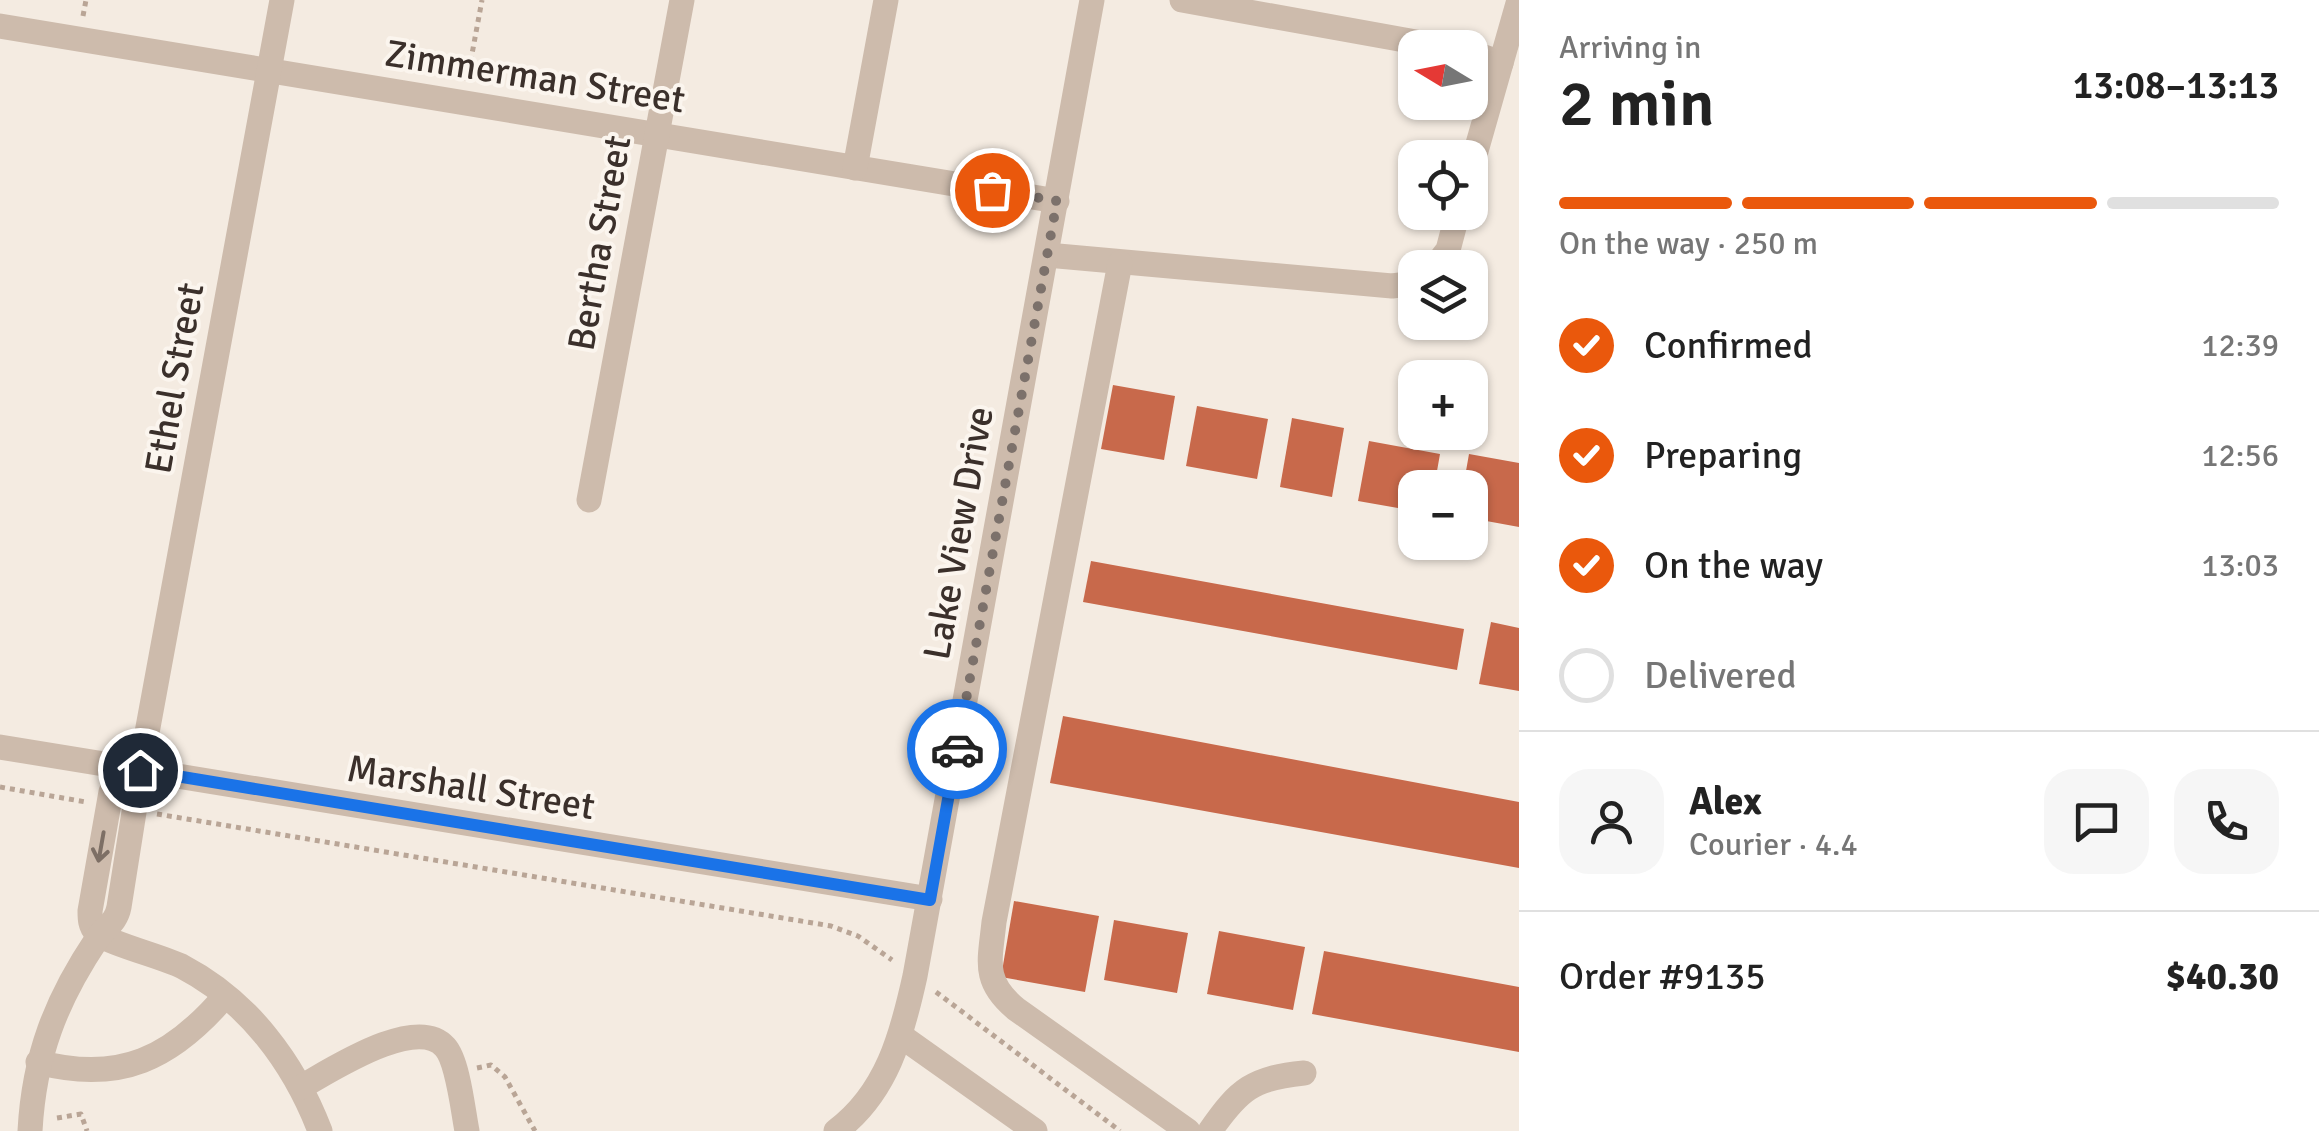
<!DOCTYPE html>
<html lang="en">
<head>
<meta charset="utf-8">
<style>
	:root { --surface:#fff; --page:#f6f6f6; --text:#222; --muted:#767676; --line:#e0e0e0; --accent:#ea580c }
	body { margin:0; font-family:Signika,sans-serif; background:var(--page); color:var(--text); height:100vh; display:flex; flex-direction:column; font-size:38px; white-space:nowrap }
	* { box-sizing:border-box; margin:0 }
	p { font-size:32px; color:var(--muted) }
	.icon { flex:none; width:55px; height:55px; fill:none; stroke:currentColor; stroke-width:2; stroke-linecap:round; stroke-linejoin:round }
	.map { position:relative; flex:1; overflow:hidden }
	.drawer { display:flex; flex-direction:column; background:var(--surface); width:800px }
	.drawer>* { flex:none }
	.needle { width:65px; rotate:280deg }
	.controls { position:absolute; left:1398px; top:30px; display:grid; gap:20px }
	.controls a { display:grid; place-items:center; width:90px; height:90px; border-radius:20px; background:var(--surface); box-shadow:0 2px 8px #0004; font-size:50px }
	.pin { position:absolute; display:grid; place-items:center; width:85px; height:85px; color:#fff; margin:-42px; border:5px solid #fff; border-radius:50%; box-shadow:0 2px 10px #0007 }
	.courier { position:absolute; display:grid; place-items:center; width:100px; height:100px; margin:-50px; border:8px solid #1a73e8; border-radius:50%; background:#fff; color:#222; box-shadow:0 2px 12px #0007 }
	.headline em { font-style:normal; font-weight:600 }
	.headline div { display:flex; flex-direction:column-reverse }
	.headline { display:flex; align-items:center; justify-content:space-between; height:170px; padding:0 40px }
	h1 { font-size:65px; font-weight:600; line-height:75px }
	.bar { display:grid; grid-template-columns:repeat(4,1fr); gap:15px 10px; align-content:center; height:120px; padding:0 40px }
	.bar i { height:12px; border-radius:8px; background:var(--line) }
	.bar .active { background:var(--accent) }
	.bar p { grid-column:span 4 }
	.line { display:flex; align-items:center; gap:25px; padding:0 40px; border-top:2px solid var(--line) }
	.line div { flex:1 }
	.round { display:grid; place-items:center; flex:none; width:105px; height:105px; border-radius:30px; background:var(--page) }
	ol { padding:0 40px; list-style:none }
	li { display:flex; align-items:center; gap:30px; height:110px }
	li p { margin-inline-start:auto }
	li .icon { padding:10px; border-radius:50%; background:var(--accent); color:#fff; stroke-width:4 }
	li:last-child { color:var(--muted) }
	li i { width:55px; height:55px; border:5px solid var(--line); border-radius:50% }
	main { display:flex; flex:1; min-height:0 }
	.map>svg:first-child { display:block }
	.building { fill:#c8694b }
	.lines { fill:none; stroke-linecap:round; stroke-linejoin:round }
	.path { stroke:#b9a596; stroke-width:5; stroke-dasharray:5 5; stroke-linecap:butt }
	.minor { stroke:#cdbbac; stroke-width:25 }
	.oneway { stroke:#7d6f65 }
	.done { stroke:#7c716b; stroke-width:10; stroke-dasharray:0 18 }
	.route { stroke:#1a73e8; stroke-width:12 }
	.labels { text-anchor:middle; stroke-width:8; stroke-linejoin:round; paint-order:stroke }
	.street-label { font-size:38px; fill:#3b302b; stroke:#fbf5ee }
</style>
</head>
<body>
<main>
<div class="map">
<svg width="1519" height="1131" viewBox="0 0 1519 1131">
	<rect width="100%" height="100%" fill="#f4ebe1"/>
	<g class="building">
		<path d="M1113,385L1175,396L1164,460L1101,449Z"/>
		<path d="M1197,406L1268,419L1257,479L1186,466Z"/>
		<path d="M1292,418L1344,428L1332,497L1280,487Z"/>
		<path d="M1369,441L1440,454L1434,488H1415V511L1358,501Z"/>
		<path d="M1469,454L1519,463V527L1470,518V488H1463Z"/>
		<path d="M1091,561L1464,629L1457,670L1083,602Z"/>
		<path d="M1491,622L1519,628V691L1479,684Z"/>
		<path d="M1063,716L1519,802V868L1050,783Z"/>
		<path d="M1014,901L1099,916L1085,992L1001,977Z"/>
		<path d="M1114,920L1188,933L1177,993L1104,980Z"/>
		<path d="M1219,931L1305,947L1293,1010L1207,994Z"/>
		<path d="M1324,951L1519,987V1052L1312,1014Z"/>
	</g>
	<g class="lines">
		<g class="path">
			<path d="M83,16L86,0"/>
			<path d="M467,81L482,0"/>
			<path d="M0,787L86,802"/>
			<path d="M157,814L831,926L858,936L892,960"/>
			<path d="M936,992L1120,1131"/>
			<path d="M477,1068L491,1065L505,1077L535,1131"/>
			<path d="M57,1118L81,1114L87,1131"/>
		</g>
		<g class="minor">
			<path d="M1182,0L1449,48"/>
			<path d="M0,26L1057,201"/>
			<path d="M1470,52L1501,63"/>
			<path d="M855,168L886,0"/>
			<path d="M1470,172L1519,0"/>
			<path d="M1047,255L1392,286L1415,283"/>
			<path d="M1120,263L994,922C990,961 982,981 1016,1009L1188,1131"/>
			<path d="M1434,268L1448,250L1458,212"/>
			<path d="M589,500L682,0"/>
			<path d="M0,747L930,899"/>
			<path d="M140,770L111,792L90,911C90,918 90,926 96,932C106,943 164,957 183,967C248,1001 294,1063 320,1131"/>
			<path d="M901,1036L1035,1131"/>
			<path d="M38,1062C120,1084 172,1058 225,996"/>
			<path d="M301,1087C330,1071 416,1014 445,1047C458,1061 463,1111 467,1131"/>
			<path d="M30,1131C34,1056 56,1000 97,939C105,927 116,923 119,907L144,749L282,0"/>
			<path d="M836,1131C887,1093 902,1035 915,976L1092,0"/>
			<path d="M1210,1131C1239,1089 1253,1078 1304,1073"/>
		</g>
	</g>
	<defs><path id="oneway-shaft" d="M-6 0H5M1.5-3L5.5 0L1.5 3" fill="none" stroke-width="1.6" stroke-linecap="round" stroke-linejoin="round" transform="scale(2.5)"/></defs>
	<use class="oneway" href="#oneway-shaft" transform="translate(101 847) rotate(100)"/>
	<g class="lines">
		<path class="done" d="M957,749L1057,201L992,190"/>
		<path class="route" d="M140,770L930,900L957,749"/>
	</g>
	<g class="labels">
		<g class="street-label">
			<text transform="translate(535 76) rotate(9)" y="13">Zimmerman Street</text>
			<text transform="translate(599 243) rotate(-80)" y="13">Bertha Street</text>
			<text transform="translate(174 378) rotate(-80)" y="13">Ethel Street</text>
			<text transform="translate(958 533) rotate(-80)" y="13">Lake View Drive</text>
			<text transform="translate(471 787) rotate(9)" y="13">Marshall Street</text>
		</g>
	</g>
</svg>
<div class="controls">
<a><svg class="needle" viewBox="-14 -14 28 28"><path d="M0-13l5 13h-10z" fill="#e53935"/><path d="M0 13l5-13h-10z" fill="#767676"/></svg></a>
<a><svg class="icon" aria-label="locate" viewBox="0 0 24 24"><circle cx="12" cy="12" r="6"/><path d="M12 2v4M12 18v4M2 12h4M18 12h4"/></svg></a>
<a><svg class="icon" aria-label="layers" viewBox="0 0 24 24"><path d="M12 4l9 5-9 5-9-5zM3 14l9 5 9-5"/></svg></a>
<a>+</a>
<a>−</a>
</div>
<div class="pin" style="left:992px;top:190px;background:#ea580c"><svg class="icon" aria-label="bag" viewBox="0 0 24 24"><path d="M5 8h14l-1 12H6zM9 8a3 3 0 0 1 6 0"/></svg></div>
<div class="pin" style="left:140px;top:770px;background:#1f2937"><svg class="icon" aria-label="home" viewBox="0 0 24 24"><path d="M3 11l9-7 9 7M6 9v11h12V9"/></svg></div>
<div class="courier" style="left:957px;top:749px"><svg class="icon" aria-label="car" viewBox="0 0 24 24"><path d="M5 17H2v-5l4-1 3-4h7l3 4 3 1v5h-3M9 17h6M6 11h13"/><circle cx="7" cy="17" r="2"/><circle cx="17" cy="17" r="2"/></svg></div>
</div>
<section class="drawer">
<div class="headline"><div><h1>2 min</h1><p>Arriving in</p></div><em>13:08–13:13</em></div>
<div class="bar"><i class="active"></i><i class="active"></i><i class="active"></i><i></i><p>On the way · 250 m</p></div>
<ol>
<li><svg class="icon" aria-label="check" viewBox="0 0 24 24"><path d="M5 12l5 5 9-10"/></svg>Confirmed<p>12:39</p></li>
<li><svg class="icon" aria-label="check" viewBox="0 0 24 24"><path d="M5 12l5 5 9-10"/></svg>Preparing<p>12:56</p></li>
<li><svg class="icon" aria-label="check" viewBox="0 0 24 24"><path d="M5 12l5 5 9-10"/></svg>On the way<p>13:03</p></li>
<li><i></i>Delivered</li>
</ol>
<div class="line" style="height:180px"><a class="round"><svg class="icon" aria-label="person" viewBox="0 0 24 24"><circle cx="12" cy="8" r="4"/><path d="M4 21q1-7 8-7t8 7"/></svg></a><div><b>Alex</b><p>Courier · 4.4</p></div><a class="round"><svg class="icon" aria-label="chat" viewBox="0 0 24 24"><path d="M4 5h16v11H9l-5 4z"/></svg></a><a class="round"><svg class="icon" aria-label="phone" viewBox="0 0 24 24"><path d="M5 4h4l2 5-3 2q2 4 5 5l2-3 5 2v4C11 20 4 13 5 4z"/></svg></a></div>
<div class="line" style="height:130px"><div>Order #9135</div><b>$40.30</b></div>
</section>
</main>
</body>
</html>
